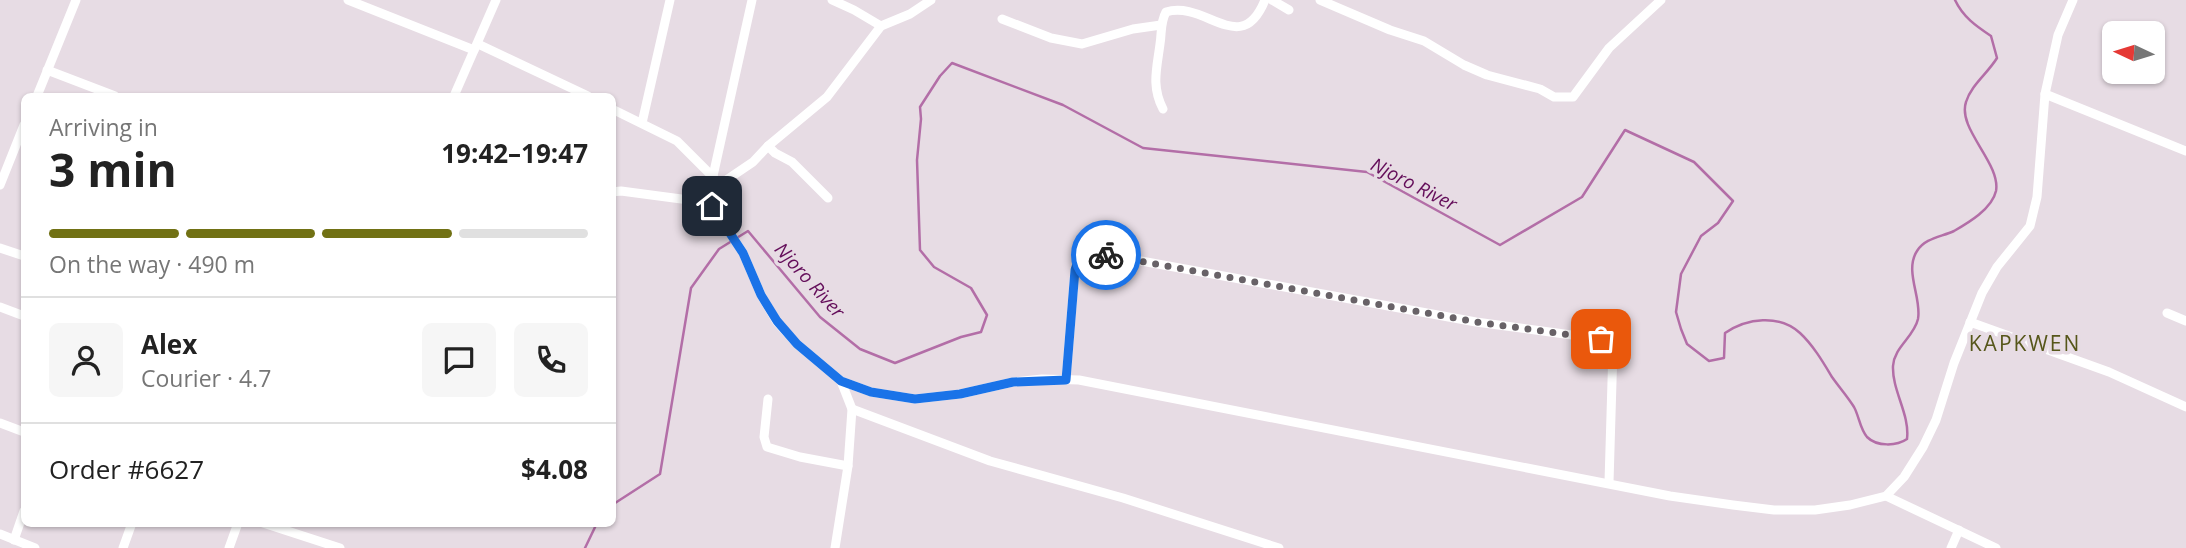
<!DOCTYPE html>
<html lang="en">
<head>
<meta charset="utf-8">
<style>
	:root { --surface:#fff; --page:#f6f6f6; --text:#222; --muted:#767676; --line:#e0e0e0; --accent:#717114 }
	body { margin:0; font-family:"Open Sans",sans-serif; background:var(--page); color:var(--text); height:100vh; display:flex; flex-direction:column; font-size:26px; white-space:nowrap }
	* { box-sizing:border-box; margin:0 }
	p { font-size:23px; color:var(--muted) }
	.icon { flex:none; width:38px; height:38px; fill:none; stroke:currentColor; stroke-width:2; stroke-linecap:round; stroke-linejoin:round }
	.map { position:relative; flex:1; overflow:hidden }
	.panel { position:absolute; left:21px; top:93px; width:595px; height:434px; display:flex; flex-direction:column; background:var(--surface); border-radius:10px; box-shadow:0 2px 5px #0004 }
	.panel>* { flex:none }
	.needle { width:46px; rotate:274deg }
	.buttons { position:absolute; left:2102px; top:21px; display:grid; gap:14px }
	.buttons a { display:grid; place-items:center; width:63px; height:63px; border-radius:10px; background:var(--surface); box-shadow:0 2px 5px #0004; font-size:35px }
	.pin { position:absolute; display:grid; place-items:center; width:60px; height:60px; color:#fff; margin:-30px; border-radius:14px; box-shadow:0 4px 10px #0006 }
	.courier { position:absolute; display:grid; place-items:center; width:70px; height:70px; margin:-35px; border:5px solid #1a73e8; border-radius:50%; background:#fff; color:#222; box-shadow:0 2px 9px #0007 }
	.head em { font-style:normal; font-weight:700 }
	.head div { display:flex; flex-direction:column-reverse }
	.head { display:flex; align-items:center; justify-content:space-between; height:119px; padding:0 28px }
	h1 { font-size:46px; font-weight:700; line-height:52px }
	.bar { display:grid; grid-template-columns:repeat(4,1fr); gap:10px 7px; align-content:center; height:84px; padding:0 28px }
	.bar i { height:9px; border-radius:5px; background:var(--line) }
	.bar .active { background:var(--accent) }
	.bar p { grid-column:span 4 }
	.line { display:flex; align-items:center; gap:18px; padding:0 28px; border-top:2px solid var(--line) }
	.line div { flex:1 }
	.round { display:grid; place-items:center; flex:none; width:74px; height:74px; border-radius:10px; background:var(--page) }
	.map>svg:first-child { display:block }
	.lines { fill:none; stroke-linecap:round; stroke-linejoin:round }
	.stream { stroke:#b36ea7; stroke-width:2.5 }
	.minor { stroke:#fff; stroke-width:9 }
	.done { stroke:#686267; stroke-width:7; stroke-dasharray:0 12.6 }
	.route { stroke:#1a73e8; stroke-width:9 }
	.labels { text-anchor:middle; stroke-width:7; stroke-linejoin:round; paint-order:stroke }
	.water-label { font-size:19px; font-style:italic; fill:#640e5a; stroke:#e7dce4 }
	.quarter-label { font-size:21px; letter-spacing:2px; fill:#56561a; stroke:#e7dce4 }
</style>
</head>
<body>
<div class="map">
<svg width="2186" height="548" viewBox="0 0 2186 548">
	<rect width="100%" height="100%" fill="#e7dce4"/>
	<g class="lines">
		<g class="stream">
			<path d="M612,505L660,474L691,288L719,249L748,231L820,317L860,349L895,363L961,337L981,332L987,315L971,288L934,267L920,250L917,160L921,119L920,107L940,76L952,63L1063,105L1143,148L1367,172L1500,245L1582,197L1625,130L1694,162L1733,201L1718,223L1701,236L1681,274L1676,312L1681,329L1687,344L1709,361L1724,358L1725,333C1747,318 1779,314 1800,333C1813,345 1823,362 1832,377C1839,387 1847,396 1854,407C1859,416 1860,429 1867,437C1877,447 1897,446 1907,439C1910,414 1892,391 1893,366C1894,347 1914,337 1918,319C1922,298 1904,271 1917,251C1925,238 1941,237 1954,231C1968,223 1992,209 1996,191C2001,163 1957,129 1966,102C1971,85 1988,73 1997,58L1991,36C1976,26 1963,17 1955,0"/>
			<path d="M585,548L597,523"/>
		</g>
		<g class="minor">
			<path d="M348,0L474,50"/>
			<path d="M832,0L854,10L881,26"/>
			<path d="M1272,0L1289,10"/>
			<path d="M1320,0L1390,30L1424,41L1464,65L1487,75L1540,89L1554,97H1573L1609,48L1661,0"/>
			<path d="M1002,19L1051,38L1082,44L1133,29L1161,25"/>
			<path d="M478,44L588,96"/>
			<path d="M47,70L115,96"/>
			<path d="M2045,94L2186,151"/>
			<path d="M37,96L76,0"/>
			<path d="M454,96L496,0"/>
			<path d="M612,109L677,141L714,178"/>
			<path d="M1163,109C1151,86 1157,68 1160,44C1162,32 1160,23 1166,12C1206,0 1241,59 1265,0"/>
			<path d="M642,123L670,0"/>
			<path d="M768,146L775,153L792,162L828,198"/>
			<path d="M713,176L752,0"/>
			<path d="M0,185L24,125"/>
			<path d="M612,192L621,191L704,202L712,206L743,253L761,295L777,322L797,344L841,381L871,392L915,399L960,394L1013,382L1042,379L1079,380L1670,496L1733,505L1774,510H1815L1850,505L1886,496L1904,477L1923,447L1936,420L1954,363L1982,293L1997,267L2030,226L2037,197L2045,94L2058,35L2073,0"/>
			<path d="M704,202L719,185L753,162L768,146L827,97L881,26L910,14L931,0"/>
			<path d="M0,248L24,256"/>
			<path d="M0,307L24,316"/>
			<path d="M2167,313L2186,321"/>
			<path d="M1970,322L2109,372L2186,407"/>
			<path d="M1066,380L1075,269L1078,261L1086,254L1114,256L1476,322L1601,339L1609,342L1613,348L1609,482"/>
			<path d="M768,399L764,437L767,447L800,457L848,466"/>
			<path d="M852,409L990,461L1123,498L1279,548"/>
			<path d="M0,423L24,432"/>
			<path d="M1886,496L1996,548"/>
			<path d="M263,523L340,548"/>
			<path d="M0,534L35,548"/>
			<path d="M14,540L24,511"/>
			<path d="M123,548L132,523"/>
			<path d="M229,548L238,523"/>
			<path d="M835,548L848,466L852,409L841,381"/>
			<path d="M1951,548L1959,530"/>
		</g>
	</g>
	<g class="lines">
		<path class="done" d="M1106,255L1476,322L1601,339"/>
		<path class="route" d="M712,206L743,253L761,295L777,321L797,344L841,381L871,392L915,399L960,394L1013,382L1066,380L1075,270L1078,261L1086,254L1106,255"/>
	</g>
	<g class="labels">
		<g class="water-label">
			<text transform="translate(1414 184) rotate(27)" y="7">Njoro River</text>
			<text transform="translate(810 280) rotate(48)" y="7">Njoro River</text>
		</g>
		<g class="quarter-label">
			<text x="2025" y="351">KAPKWEN</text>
		</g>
	</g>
</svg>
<div class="buttons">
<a><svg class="needle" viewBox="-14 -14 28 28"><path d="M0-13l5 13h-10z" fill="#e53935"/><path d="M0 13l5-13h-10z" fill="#767676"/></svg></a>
</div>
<div class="pin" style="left:1601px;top:339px;background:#ea580c"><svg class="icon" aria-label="bag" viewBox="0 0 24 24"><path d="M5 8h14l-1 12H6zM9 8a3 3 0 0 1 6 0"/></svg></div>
<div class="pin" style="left:712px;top:206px;background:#1f2937"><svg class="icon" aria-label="home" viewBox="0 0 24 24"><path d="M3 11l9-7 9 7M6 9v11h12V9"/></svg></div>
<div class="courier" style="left:1106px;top:255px"><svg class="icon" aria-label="bike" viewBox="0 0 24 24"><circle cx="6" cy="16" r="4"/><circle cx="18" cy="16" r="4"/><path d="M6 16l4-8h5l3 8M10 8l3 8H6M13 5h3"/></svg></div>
<section class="panel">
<div class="head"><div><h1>3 min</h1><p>Arriving in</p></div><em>19:42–19:47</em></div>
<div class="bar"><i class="active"></i><i class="active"></i><i class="active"></i><i></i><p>On the way · 490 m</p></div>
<div class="line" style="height:126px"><a class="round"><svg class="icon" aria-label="person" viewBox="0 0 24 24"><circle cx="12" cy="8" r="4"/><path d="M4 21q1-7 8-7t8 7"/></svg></a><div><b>Alex</b><p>Courier · 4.7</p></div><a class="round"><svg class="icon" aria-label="chat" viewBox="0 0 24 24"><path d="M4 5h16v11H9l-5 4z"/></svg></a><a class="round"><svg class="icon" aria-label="phone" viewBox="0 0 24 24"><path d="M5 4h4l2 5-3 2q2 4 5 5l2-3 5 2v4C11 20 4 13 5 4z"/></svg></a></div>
<div class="line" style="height:91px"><div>Order #6627</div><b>$4.08</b></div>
</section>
</div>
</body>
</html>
